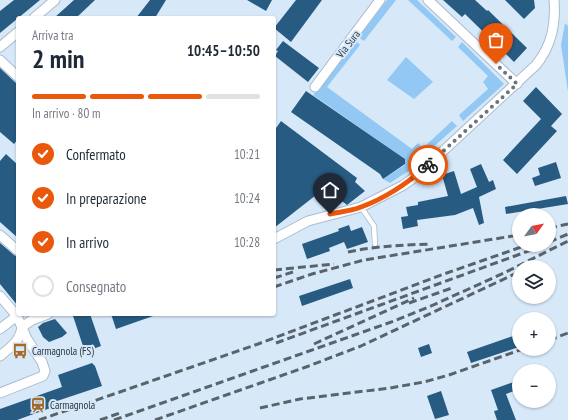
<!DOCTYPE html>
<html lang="it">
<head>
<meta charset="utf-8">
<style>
	:root { --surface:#fff; --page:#f2f2f3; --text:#1f2937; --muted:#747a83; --line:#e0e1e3; --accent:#ea580c }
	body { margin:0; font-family:"PT Sans Narrow",sans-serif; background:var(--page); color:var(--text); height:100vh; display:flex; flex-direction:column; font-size:15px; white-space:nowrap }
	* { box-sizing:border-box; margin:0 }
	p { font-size:13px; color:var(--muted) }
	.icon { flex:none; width:22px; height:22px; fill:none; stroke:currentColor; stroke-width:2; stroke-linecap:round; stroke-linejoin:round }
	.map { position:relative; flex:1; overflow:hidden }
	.drawer { position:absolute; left:16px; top:16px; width:260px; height:300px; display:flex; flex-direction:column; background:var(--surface); border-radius:4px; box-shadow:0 1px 3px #0004 }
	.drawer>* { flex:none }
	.needle { width:26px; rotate:57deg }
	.controls { position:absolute; left:512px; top:208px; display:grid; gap:8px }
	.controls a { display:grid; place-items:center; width:44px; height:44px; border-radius:50%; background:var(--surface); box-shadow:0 1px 3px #0004; font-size:20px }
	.pin { position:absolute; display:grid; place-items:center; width:34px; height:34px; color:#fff; margin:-41px -17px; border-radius:50% 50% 50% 0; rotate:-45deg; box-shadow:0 0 4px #0007 }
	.pin .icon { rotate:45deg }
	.courier { position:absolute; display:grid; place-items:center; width:40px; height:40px; margin:-20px; border:3px solid #ea580c; border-radius:50%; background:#fff; color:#222; box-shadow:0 1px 5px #0007 }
	.headline em { font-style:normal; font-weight:600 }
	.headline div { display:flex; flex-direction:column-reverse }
	.headline { display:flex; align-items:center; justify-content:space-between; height:68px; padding:0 16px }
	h1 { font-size:26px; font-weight:600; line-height:30px }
	.bar { display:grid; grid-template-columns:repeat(4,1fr); gap:6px 4px; align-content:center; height:48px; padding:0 16px }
	.bar i { height:5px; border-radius:3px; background:var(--line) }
	.bar .current { background:var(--accent) }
	.bar p { grid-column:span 4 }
	ol { padding:0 16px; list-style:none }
	li { display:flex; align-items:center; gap:12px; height:44px }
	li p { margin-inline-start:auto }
	li .icon { padding:4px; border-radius:50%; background:var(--accent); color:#fff; stroke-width:4 }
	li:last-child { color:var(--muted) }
	li i { width:22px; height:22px; border:2px solid var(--line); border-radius:50% }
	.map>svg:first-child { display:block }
	.green { fill:#94c8f4 }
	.building { fill:#275b82 }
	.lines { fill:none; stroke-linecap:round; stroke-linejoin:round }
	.service-casing { stroke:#abbccc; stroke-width:6 }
	.minor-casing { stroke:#abbccc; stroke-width:11 }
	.service { stroke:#fff; stroke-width:4.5 }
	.minor { stroke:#fff; stroke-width:9 }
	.rail { stroke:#59636c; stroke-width:3; stroke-dasharray:8 4; stroke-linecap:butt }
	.done { stroke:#69747e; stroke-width:4; stroke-dasharray:0 7.2 }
	.route { stroke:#ea580c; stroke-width:5 }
	.labels { text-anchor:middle; stroke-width:4; stroke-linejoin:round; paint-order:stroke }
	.street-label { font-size:11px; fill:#2e353b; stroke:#d7e9f9 }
	.poi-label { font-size:11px; fill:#2e353b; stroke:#d7e9f9; text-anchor:start }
</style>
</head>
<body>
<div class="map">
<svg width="568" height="420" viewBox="0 0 568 420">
	<rect width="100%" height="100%" fill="#d7e9f9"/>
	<g class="green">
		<path d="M387,0H396L364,41L358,37Z"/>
		<path d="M408,0H417L456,37L452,41Z"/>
		<path d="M565,23L568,26V92L561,45Z"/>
		<path d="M356,41L360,45L327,87L412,149L418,143L423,148L452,121L457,126L414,164L413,168L390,183L383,179L405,165V159L313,95Z"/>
		<path d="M462,42L504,84L463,121L459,115L488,89L483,82L488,76L458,47Z"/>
		<path d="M406,57L433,82L414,99L387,80Z"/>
	</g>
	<g class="building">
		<path d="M14,0H40L0,33V11Z"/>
		<path d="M74,0H95L76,18H54Z"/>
		<path d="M150,0H166L155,18H136Z"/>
		<path d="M247,0H272L266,11Z"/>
		<path d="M296,0H322L291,42L274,28Z"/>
		<path d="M443,0H475L487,11L488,10L527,48L514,62L465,14L462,17Z"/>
		<path d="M505,0H534L535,8L524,19Z"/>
		<path d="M283,41L319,68L308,82L275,56L278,51L276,50Z"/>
		<path d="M0,68L18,85V139L14,144L0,132Z"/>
		<path d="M536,87L562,114L551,126L557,131L517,174L503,160L541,119L523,101Z"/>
		<path d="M306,91L405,159V164L383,179L380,174L291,112Z"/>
		<path d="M281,121L357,178L355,182L365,191L347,205L325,188L274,228V131Z"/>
		<path d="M6,154L18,165V238L0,222V161Z"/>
		<path d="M556,162L561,178L535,186L532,178L540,175L538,168Z"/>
		<path d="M481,164L489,182L493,180L496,189L479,197L484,223L479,225L473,208L455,215L417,220L418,226L403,229L401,217L408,216L406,207L418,205V202L448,196L442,175L454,171L461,194L477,187L470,169Z"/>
		<path d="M566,196L568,204L506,214L505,207Z"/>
		<path d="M349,225L351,231L362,227L368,242L347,249L344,242L329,248L330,251L307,259L302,244L339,231L338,229Z"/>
		<path d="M0,243L14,255L18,257V306L0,284Z"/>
		<path d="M350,279L353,288L302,306L299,296Z"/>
		<path d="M79,314H90L101,346L85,352L73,316Z"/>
		<path d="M111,314H155L156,315L116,329Z"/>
		<path d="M55,319L67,333L62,337L49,342L43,337L38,327L43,323Z"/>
		<path d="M519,334V347L471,363L467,352Z"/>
		<path d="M429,344L432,353L421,357L418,348Z"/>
		<path d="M92,363L95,366L102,386L54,402L56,406L17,420H0V409L62,387L58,375Z"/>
		<path d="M519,380V389L506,394L516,420H497L494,411L498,410L491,390Z"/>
		<path d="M441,391L449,415L435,419L427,396Z"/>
	</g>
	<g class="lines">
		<g class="service-casing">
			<path id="service" d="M361,207L374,226L375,244"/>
		</g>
		<g class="minor-casing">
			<g id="minor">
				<path d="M428,0L517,84"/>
				<path d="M34,18L55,0"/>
				<path d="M0,47L18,32"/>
				<path d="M0,60L18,77"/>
				<path d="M315,87L380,0"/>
				<path d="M0,235L18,251"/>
				<path d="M274,239L308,221L361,207L402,186L415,177L536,65C552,45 556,24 554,0"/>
				<path d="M0,296L17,316L27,339L42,362L45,371L43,376L0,393"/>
				<path d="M22,327L32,320L48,314"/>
				<path d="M0,329L17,316"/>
				<path d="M0,356C11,347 20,341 22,327"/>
			</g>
		</g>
		<use href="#service" class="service"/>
		<use href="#minor" class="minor"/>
		<g class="rail">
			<path d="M549,228L568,224"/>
			<path d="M549,242L568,234"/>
			<path d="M348,252C376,246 403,245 431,244"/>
			<path d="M529,267L532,265"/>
			<path d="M274,270L334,264"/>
			<path d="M274,278L293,272"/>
			<path d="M274,287L312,274L364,260L519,235"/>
			<path d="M409,303L452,288"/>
			<path d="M549,340L568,333"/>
			<path d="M276,343L545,245"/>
			<path d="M314,344L414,298"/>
			<path d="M260,408L300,399L390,388L424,382L449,375L523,349"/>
			<path d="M39,420L258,344L444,274L527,245"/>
			<path d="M100,420L120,413"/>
			<path d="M114,420L394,321L431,306L504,273L568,241"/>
			<path d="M155,420L306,367L361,346L519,272"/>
		</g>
	</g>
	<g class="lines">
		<path class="done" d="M428,165L517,84L496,64"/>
		<path class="route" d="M330,214C340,212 351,211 361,207C386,198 408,183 428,165"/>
	</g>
	<defs>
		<g id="bus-bare" transform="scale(1.2)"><path d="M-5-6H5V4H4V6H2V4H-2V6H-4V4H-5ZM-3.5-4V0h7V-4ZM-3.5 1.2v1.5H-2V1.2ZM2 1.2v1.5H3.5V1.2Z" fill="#a46a2a" stroke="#d7e9f9" stroke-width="2.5" paint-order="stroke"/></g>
		<g id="station-bare" transform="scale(1.2)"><path d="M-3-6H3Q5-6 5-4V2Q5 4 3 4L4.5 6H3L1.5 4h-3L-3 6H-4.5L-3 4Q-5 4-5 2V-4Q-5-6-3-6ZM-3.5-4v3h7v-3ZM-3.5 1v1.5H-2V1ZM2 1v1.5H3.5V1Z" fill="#a46a2a" stroke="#d7e9f9" stroke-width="2.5" paint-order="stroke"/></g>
	</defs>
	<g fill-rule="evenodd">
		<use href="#bus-bare" x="20" y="351"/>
		<use href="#station-bare" x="38" y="405"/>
	</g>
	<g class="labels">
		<g class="street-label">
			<text transform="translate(348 44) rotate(-53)" y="4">Via Sura</text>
		</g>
		<g class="poi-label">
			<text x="32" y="355">Carmagnola (FS)</text>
			<text x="50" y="409">Carmagnola</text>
		</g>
	</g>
</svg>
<div class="controls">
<a><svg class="needle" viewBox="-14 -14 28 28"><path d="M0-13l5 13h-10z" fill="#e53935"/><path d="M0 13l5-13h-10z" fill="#747a83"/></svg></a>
<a><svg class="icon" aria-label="layers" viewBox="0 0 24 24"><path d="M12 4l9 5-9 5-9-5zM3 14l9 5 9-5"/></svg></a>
<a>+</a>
<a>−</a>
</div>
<div class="pin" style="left:496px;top:64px;background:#ea580c"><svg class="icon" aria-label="bag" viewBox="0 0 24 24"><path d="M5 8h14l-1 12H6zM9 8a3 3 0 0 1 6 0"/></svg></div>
<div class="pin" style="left:330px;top:214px;background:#1f2937"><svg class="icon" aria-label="home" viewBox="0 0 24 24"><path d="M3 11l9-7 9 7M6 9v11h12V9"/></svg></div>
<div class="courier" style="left:428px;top:165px"><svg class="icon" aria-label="bike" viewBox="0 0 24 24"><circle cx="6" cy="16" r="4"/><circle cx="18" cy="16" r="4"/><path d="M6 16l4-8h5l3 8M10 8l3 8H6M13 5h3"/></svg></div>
<section class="drawer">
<div class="headline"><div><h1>2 min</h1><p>Arriva tra</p></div><em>10:45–10:50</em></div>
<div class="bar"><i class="current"></i><i class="current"></i><i class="current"></i><i></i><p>In arrivo · 80 m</p></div>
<ol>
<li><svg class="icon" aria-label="check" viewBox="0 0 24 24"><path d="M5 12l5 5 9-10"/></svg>Confermato<p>10:21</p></li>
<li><svg class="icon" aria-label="check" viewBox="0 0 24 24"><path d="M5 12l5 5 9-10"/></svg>In preparazione<p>10:24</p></li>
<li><svg class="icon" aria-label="check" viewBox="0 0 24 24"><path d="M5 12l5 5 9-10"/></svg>In arrivo<p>10:28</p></li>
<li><i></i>Consegnato</li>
</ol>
</section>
</div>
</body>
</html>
